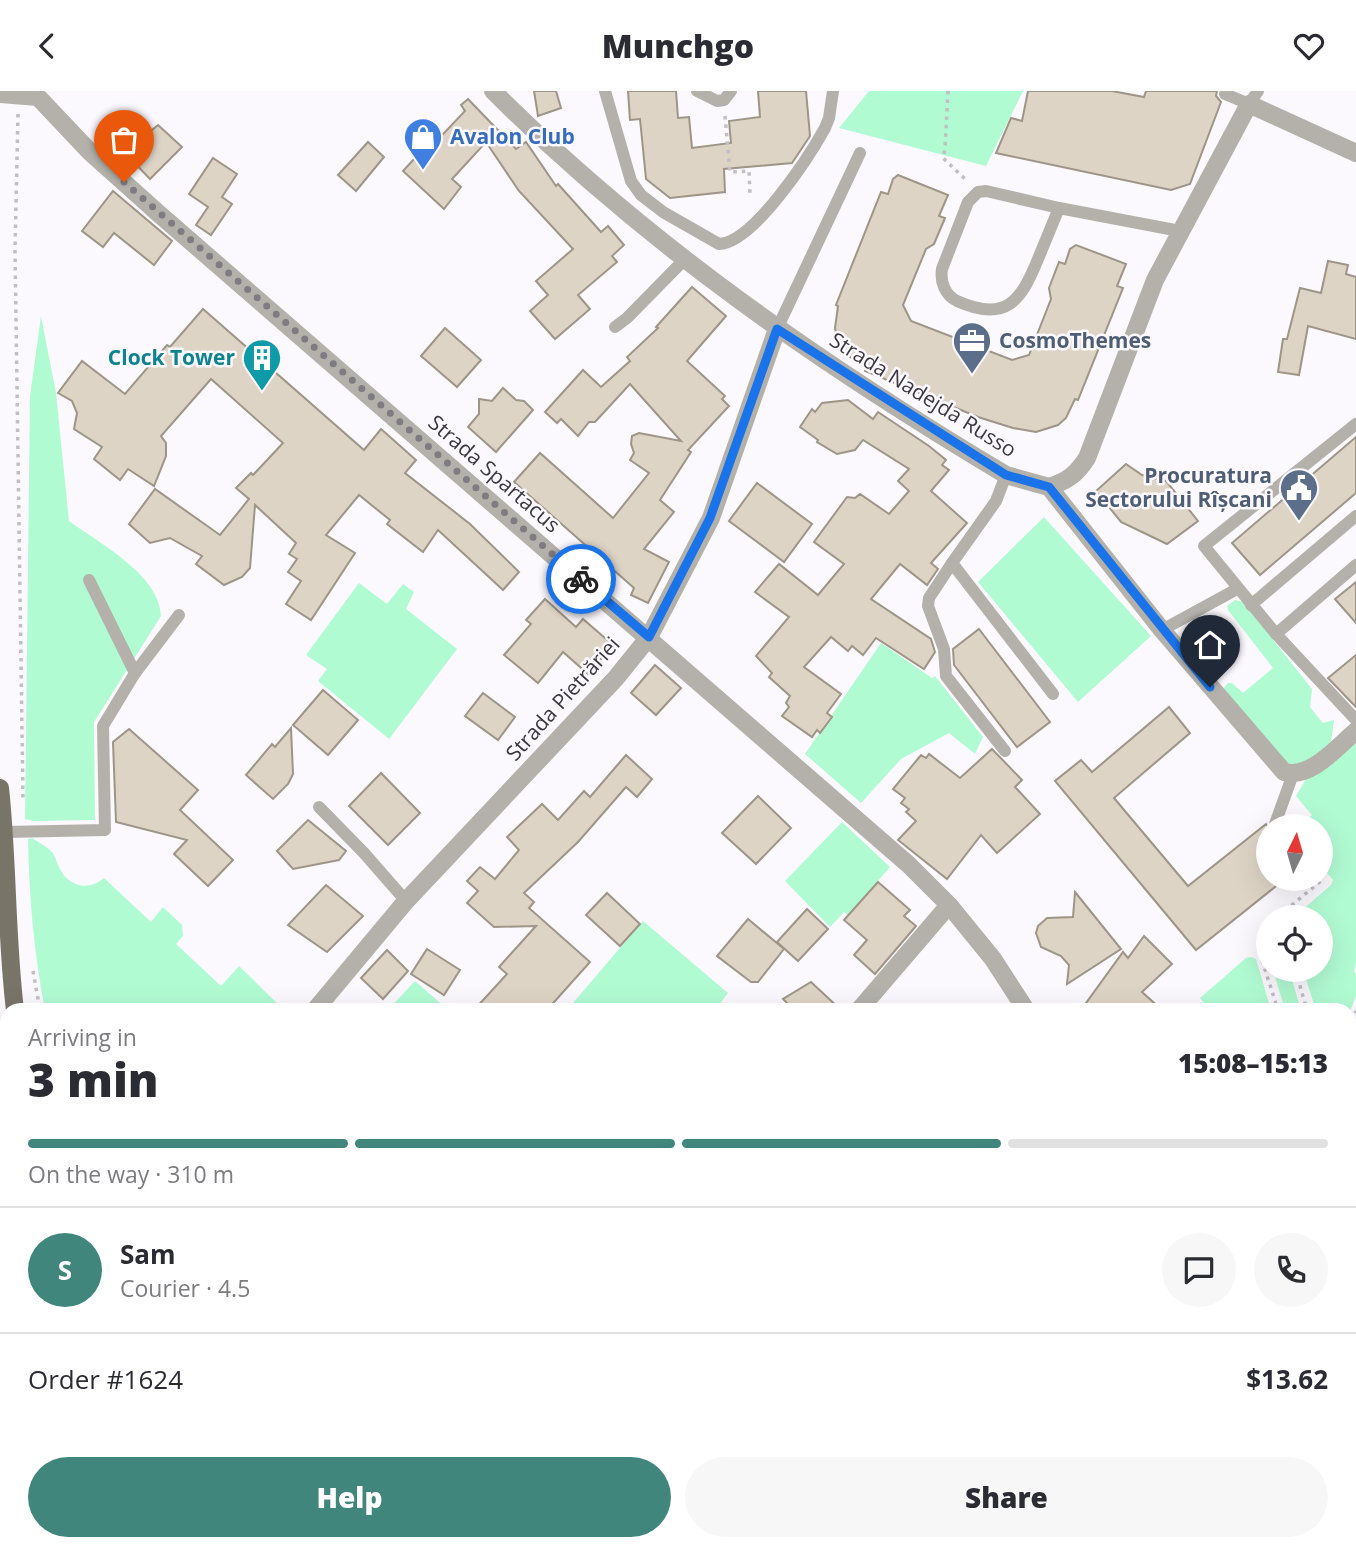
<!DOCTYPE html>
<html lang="en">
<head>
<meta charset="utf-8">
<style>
	:root { --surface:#fff; --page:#f7f7f7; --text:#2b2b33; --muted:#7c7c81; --line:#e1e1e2; --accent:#40867d }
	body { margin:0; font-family:"Open Sans",sans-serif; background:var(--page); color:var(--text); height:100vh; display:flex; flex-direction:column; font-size:26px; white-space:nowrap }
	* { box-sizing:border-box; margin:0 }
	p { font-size:23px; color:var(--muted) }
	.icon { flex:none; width:38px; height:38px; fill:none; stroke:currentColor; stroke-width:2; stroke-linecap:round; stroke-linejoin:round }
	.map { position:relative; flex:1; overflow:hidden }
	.panel { position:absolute; left:0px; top:912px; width:1356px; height:548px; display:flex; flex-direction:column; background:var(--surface); border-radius:21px 21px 0 0; box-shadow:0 7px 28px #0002 }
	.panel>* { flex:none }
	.needle { width:46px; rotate:5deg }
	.fabs { position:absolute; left:1256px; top:723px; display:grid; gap:14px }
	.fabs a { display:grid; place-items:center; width:77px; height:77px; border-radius:50%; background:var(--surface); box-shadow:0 7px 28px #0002; font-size:35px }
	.pin { position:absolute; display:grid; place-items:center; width:60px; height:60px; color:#fff; margin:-72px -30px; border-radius:50% 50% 50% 0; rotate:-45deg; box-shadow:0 0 7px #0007 }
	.pin .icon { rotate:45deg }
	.courier { position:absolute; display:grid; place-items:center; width:70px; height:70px; margin:-35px; border:5px solid #1a73e8; border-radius:50%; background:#fff; color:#222; box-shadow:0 2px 9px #0007 }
	.summary em { font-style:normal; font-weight:800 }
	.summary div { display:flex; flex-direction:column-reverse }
	.summary { display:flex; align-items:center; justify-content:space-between; height:119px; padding:0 28px }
	h1 { font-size:46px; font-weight:800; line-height:52px }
	.bar { display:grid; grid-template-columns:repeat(4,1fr); gap:10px 7px; align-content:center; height:84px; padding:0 28px }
	.bar i { height:9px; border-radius:5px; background:var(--line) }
	.bar .on { background:var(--accent) }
	.bar p { grid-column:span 4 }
	.line { display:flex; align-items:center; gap:18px; padding:0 28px; border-top:2px solid var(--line) }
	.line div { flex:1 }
	.round { display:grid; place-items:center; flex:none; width:74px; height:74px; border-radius:37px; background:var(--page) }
	.cta { display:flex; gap:14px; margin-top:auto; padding:14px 28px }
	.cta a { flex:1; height:80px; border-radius:42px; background:var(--accent); color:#fff; font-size:28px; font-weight:800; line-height:80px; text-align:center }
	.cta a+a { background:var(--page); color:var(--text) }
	header { display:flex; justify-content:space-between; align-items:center; height:91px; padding:0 28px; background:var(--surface); font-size:32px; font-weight:800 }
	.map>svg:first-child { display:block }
	.green { fill:#b1fbd3 }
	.building { fill:#ded4c6; stroke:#9e9587; stroke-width:2 }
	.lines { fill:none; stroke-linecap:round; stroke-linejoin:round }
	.path { stroke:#c1bec4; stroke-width:3.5; stroke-dasharray:3.5 5; stroke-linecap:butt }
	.lane { stroke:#b3b1aa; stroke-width:12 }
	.street { stroke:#b3b1aa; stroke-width:18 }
	.secondary { stroke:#918d83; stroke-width:18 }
	.primary { stroke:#797468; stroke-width:18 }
	.done { stroke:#7e7c82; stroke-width:7; stroke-dasharray:0 12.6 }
	.route { stroke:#1a73e8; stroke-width:9 }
	.labels { text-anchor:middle; stroke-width:5; stroke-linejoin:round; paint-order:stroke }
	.shop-label { font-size:21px; font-weight:bold; fill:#366cbe; stroke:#fbf8fe; text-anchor:start }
	.service-label { font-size:21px; font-weight:bold; fill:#4e5e75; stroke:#fbf8fe; text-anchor:start }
	.culture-label { font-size:21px; font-weight:bold; fill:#0d838f; stroke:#fbf8fe; text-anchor:end }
	.street-label { font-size:21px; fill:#3b393f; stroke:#fbf8fe }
</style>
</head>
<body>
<header><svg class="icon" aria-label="back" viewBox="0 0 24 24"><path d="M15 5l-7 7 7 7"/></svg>Munchgo<svg class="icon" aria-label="heart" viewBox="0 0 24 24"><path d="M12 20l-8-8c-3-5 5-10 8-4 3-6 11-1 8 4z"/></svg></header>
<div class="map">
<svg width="1356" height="1459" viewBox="0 0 1356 1459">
	<rect width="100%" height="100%" fill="#fbf8fe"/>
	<g class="green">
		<path d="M869,0H1023L986,75L839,37Z"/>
		<path d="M41,225L56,302L69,430C99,452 160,484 161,525L94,631L95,729L33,730L25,728L30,305Z"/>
		<path d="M1044,426L1151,545L1078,611L978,491Z"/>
		<path d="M359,492L387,513L403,493L414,501L406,518L457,558L389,648L318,590L327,578L306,564Z"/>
		<path d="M1235,509L1243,511L1312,598L1310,616L1323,632L1334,629L1331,652L1302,677L1291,679L1223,598L1228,592H1232L1243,602L1273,577L1228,519L1227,515Z"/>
		<path d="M881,552L932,587L935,585L983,646L975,663L949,642L901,668L861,712L805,663Z"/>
		<path d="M1356,652V871L1354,881L1356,882V905L1349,923V919H1316L1303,879L1321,878V826H1294L1331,794L1333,789L1321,775V735H1299L1312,724L1296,705L1306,688Z"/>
		<path d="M842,731L890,776L848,824L844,821L830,836L785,790Z"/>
		<path d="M32,747C38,751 46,755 51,760C56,765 57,774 61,780C71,797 90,799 104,787L151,831L163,816L182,834L183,845L176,853L221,895L239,875L284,919H45C34,863 29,805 28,748Z"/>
		<path d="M643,830L728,902L715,919H567Z"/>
		<path d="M1251,866L1256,868L1271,919H1203L1206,914L1200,907L1246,867Z"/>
		<path d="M1273,879H1289L1301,919H1285Z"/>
		<path d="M415,890L440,912L445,913L452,919H388Z"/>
		<path d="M0,1061L7,1066V1137L0,1143Z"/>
		<path d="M7,1313V1452L102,1453L94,1459H0V1314Z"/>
		<path d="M234,1453H633L627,1459H299L295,1454L288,1459H239Z"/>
		<path d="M1017,1453H1153L1149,1457L1151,1459H1023Z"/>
	</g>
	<g class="building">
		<path d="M534,0H556L561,17L538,25Z"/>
		<path d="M628,0H676L678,27L689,26L692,57L731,52L729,30L760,26L758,0H806L810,45L792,72L724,78L725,101L670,107L646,88L640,28L630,29Z"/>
		<path d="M1028,0H1112L1144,6L1146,0H1217L1216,5L1221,11L1190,93L1171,99L996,62L1011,27L1022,30Z"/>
		<path d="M468,8L516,58L526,51L556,95L558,93L601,141L608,135L624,154L612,165L617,171L578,204L590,218L555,248L530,220L548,204L536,190L573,158L519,100L486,51L452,88L461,96L444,118L403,80L426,55L429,58L465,20L461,14Z"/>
		<path d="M158,34L182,56L150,88L129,66L136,59L132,55Z"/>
		<path d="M368,51L384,66L356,100L338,84Z"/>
		<path d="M213,67L237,83L222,106L232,113L211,144L196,134L208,116L189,103Z"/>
		<path d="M898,84L948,104L939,125L945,127L934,153L926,158L903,214L911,230L1012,269L1029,264L1051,208L1049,197L1059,171L1065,173L1070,158L1076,154L1126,173L1117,195L1123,197L1078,309L1075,308L1066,327L1058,334L1036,341L1013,337L978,326L865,280L866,275L843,262L838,253L835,237L838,215L836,214L881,101L888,103L893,88Z"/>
		<path d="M113,100L172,150L154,174L114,142L103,156L82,140Z"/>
		<path d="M1328,170L1348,174L1346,183L1356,186V248L1308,235L1299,284L1278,281L1283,248H1287L1300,197L1321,202Z"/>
		<path d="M692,196L726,225L687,270L725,305L722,308L729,315L688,359L691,361L660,409L674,421L644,458L669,471L648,512L631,504L634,497L514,391L540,362L613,427L649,382L630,369L634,362L631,353L632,345L639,342L681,350L630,293L595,331H589L578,345L561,328L557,332L545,321L583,279L601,296L630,270L627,266L658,237L656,236Z"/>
		<path d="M203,218L364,359L381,338L416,369L405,382L470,433L519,481L503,499L438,439L423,461L387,433L390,429L359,404L326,444L355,462L311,529L286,513L301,490L288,481L297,468L289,463L296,452L255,414L250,477L242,486L224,494L196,473L202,465L170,447L150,452L129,433L155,398L220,444L249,408L236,397L251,382L253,384L283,352L211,288L161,345L166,352V365L154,395L128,378L120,389L94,368L102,356L74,338L77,322L72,310L58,302L82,270L125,303L167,254L170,256Z"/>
		<path d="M445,237L481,269L457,296L421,265Z"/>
		<path d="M503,297L516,309L524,310L533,319L496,361L468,336L479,323V308L492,310Z"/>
		<path d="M848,309L873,328L878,321L929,355L946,369L942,374L949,379L931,400L967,432L931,472L938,478L927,494L900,473L871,508L931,548L935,561L924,578L876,547L863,564L852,555L848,560L831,546L804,576L841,603L827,622L832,626L820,642L817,639L812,646L782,625L789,616L786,612L790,605L769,586L772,582L756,565L789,526L755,501L779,473L818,504L844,473L814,451L847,406L855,407L860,403L889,423L909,400L898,390L909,378L863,349L855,359L837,363L817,351L818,349L800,336L812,318L815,321L822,312Z"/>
		<path d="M1356,346V402L1260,484L1232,452Z"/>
		<path d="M1126,373L1142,384L1166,390L1198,430L1167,453L1121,431L1096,400Z"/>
		<path d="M757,392L812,433L784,471L729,430Z"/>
		<path d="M1356,491V532L1335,508Z"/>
		<path d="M545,508L576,536L583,528L613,554L588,583L563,561L538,592L504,564L531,533L526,529Z"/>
		<path d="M979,538L1050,631L1017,656L954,574L953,558Z"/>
		<path d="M1356,564V616L1328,587Z"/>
		<path d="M655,574L681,597L656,624L631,602Z"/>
		<path d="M323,599L358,629L328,664L293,634Z"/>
		<path d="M483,602L515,626L498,649L465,625Z"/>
		<path d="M1169,616L1190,642L1114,707L1188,795L1266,733L1269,739V788H1285L1196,859L1055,690L1081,669L1092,681Z"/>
		<path d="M291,637L293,683L288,693L273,708L246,684L272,653L275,656Z"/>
		<path d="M129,638L198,699L180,719L233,769L208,795L174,763L187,749L116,731L113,651Z"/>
		<path d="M992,658L1022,689L1015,696L1040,723L997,762L981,744L947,788L898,749L916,730L906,721L909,718L901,712L905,707L893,698L921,664L926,667L929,663L960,687Z"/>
		<path d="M626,664L652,688L637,706L626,696L578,751L524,802L534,811L529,817L590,871L547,919H474L507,883L499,876L536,835L494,836L467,812L478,800L467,790L480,776L495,788L519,759L507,746L542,713L558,729L584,700L590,706Z"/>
		<path d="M381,682L420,722L388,754L349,715Z"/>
		<path d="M758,705L791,737L756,773L722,742Z"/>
		<path d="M308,729L346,760L339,769L293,778L277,760Z"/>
		<path d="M878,791L910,819L904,825L916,835L875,883L854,864L867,849L844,829Z"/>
		<path d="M326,794L363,825L327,861L288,834Z"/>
		<path d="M1075,801L1121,858L1067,893L1069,874L1061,865L1041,856L1036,842L1038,835L1047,827L1073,826Z"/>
		<path d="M607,802L640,833L620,855L586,824Z"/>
		<path d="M807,818L828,838L798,870L777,851Z"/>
		<path d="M748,828L784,858L758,891H751L717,865Z"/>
		<path d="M1144,845L1172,873L1142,901L1162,919H1081L1123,861L1128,867Z"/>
		<path d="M427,858L460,879L444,904L411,883Z"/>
		<path d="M387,859L408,880L383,908L361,887Z"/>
		<path d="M811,891L841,919H794L783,908Z"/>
	</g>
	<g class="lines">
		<g class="path">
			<path d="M948,0L945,58L943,67L966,89"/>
			<path d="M18,23L15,159L23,708"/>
			<path d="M725,25L730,81L749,80L750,104"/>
			<path d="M1280,826V824L1322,789L1321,788"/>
			<path d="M1269,858L1260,863L1278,919"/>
			<path d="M1295,878L1307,919"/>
			<path d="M33,880L40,919"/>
			<path d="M1349,938L1356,920"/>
			<path d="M1349,1179L1356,1161"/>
			<path d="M0,1251L7,1249"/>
			<path d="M0,1367L7,1376"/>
			<path d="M16,1459L24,1452"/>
			<path d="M1257,1459V1452"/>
		</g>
		<g class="lane">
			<path d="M605,0L631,90L641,104L663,121L719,153C753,152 809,66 825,37L829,27L833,0"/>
			<path d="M697,0L717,10L724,9L731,0"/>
			<path d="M1225,3L1249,13L1258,0"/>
			<path d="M1059,117C1052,134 1045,151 1038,168C1021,210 1006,232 957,210C945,204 940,191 942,178L968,111L978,101L986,100L1059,117L1180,140"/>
			<path d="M615,236L627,227L684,169"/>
			<path d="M777,238L860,62"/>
			<path d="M1006,384L996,410L952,472L1053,603"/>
			<path d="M952,472L929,507L928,515L944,558L946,585L1005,660"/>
			<path d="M1356,474L1276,543L1356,629"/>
			<path d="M89,489L135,582"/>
			<path d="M1251,514L1356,425"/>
			<path d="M1162,539L1237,498"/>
			<path d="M1276,543L1204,455L1356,333"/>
			<path d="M319,716L364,762L406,810"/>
			<path d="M1277,735L1275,733L1293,683"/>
			<path d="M5,741L105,739L103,635L135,582L179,524"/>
			<path d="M225,1452L229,1459"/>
		</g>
		<g class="street">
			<path d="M493,0C645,152 822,274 1006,384L1049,396L1162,539L1284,681C1311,688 1337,656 1356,640"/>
			<path d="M0,3L38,6L90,61L158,122L909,774L949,814L993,868L1026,919"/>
			<path d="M1049,396C1067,390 1076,384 1087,367L1155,189L1249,13L1356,62"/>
			<path d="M315,919L406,810L616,587L649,546L711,427L777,238"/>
			<path d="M859,919L949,814"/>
			<path d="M0,1285L7,1283"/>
			<path d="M1309,1452L1326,1459"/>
		</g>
		<path class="secondary" d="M986,1452L991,1459"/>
		<g class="primary">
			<path d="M0,697C8,771 6,845 15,919"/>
			<path d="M0,1032L7,1033"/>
			<path d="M1349,1044L1356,1027"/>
			<path d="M0,1177L7,1169"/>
		</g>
	</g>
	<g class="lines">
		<path class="done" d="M124,91L581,488"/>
		<path class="route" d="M581,488L649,546L710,427L777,238L1006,384L1049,396L1210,596"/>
	</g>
	<defs>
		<g id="shop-pin" transform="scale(2.0125)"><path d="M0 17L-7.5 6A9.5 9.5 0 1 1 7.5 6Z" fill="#3f7fe0" stroke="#fbf8fe"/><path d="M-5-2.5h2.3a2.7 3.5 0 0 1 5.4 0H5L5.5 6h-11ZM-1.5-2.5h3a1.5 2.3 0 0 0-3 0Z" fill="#fff"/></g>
		<g id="office-pin" transform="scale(2.0125)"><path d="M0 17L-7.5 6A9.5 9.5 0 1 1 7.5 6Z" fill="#5c6f8a" stroke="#fbf8fe"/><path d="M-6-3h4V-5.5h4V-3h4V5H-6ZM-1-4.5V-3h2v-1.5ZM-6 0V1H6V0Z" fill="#fff"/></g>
		<g id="building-pin" transform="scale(2.0125)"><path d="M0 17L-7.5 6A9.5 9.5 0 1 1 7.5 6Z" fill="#0f9aa8" stroke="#fbf8fe"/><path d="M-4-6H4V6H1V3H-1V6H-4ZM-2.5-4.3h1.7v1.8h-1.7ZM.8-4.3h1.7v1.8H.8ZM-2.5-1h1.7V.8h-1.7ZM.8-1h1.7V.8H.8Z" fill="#fff"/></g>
		<g id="civic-pin" transform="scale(2.0125)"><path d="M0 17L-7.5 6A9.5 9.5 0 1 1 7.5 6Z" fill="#5c6f8a" stroke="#fbf8fe"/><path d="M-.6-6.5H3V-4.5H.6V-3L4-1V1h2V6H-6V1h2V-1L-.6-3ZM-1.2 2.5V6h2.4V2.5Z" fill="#fff"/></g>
	</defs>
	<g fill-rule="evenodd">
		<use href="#shop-pin" x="423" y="46"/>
		<use href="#office-pin" x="972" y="250"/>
		<use href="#building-pin" x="262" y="267"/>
		<use href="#civic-pin" x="1299" y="397"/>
	</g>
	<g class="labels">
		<g class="shop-label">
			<text x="450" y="53">Avalon Club</text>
		</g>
		<g class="service-label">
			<text x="999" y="257">CosmoThemes</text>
			<text x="1272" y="392" text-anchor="end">Procuratura<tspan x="1272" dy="24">Sectorului Rîșcani</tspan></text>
		</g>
		<g class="culture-label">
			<text x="235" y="274">Clock Tower</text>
		</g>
		<g class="street-label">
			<text transform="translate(923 304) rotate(32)" y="7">Strada Nadejda Russo</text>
			<text transform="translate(494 383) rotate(41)" y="7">Strada Spartacus</text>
			<text transform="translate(563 608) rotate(-48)" y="7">Strada Pietrăriei</text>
		</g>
	</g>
</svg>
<div class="fabs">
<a><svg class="needle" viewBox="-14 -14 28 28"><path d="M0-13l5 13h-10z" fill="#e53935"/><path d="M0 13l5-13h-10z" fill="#7c7c81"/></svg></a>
<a><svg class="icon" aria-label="locate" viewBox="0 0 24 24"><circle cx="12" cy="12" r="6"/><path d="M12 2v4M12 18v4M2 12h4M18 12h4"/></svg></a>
</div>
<div class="pin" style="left:124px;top:91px;background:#ea580c"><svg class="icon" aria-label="bag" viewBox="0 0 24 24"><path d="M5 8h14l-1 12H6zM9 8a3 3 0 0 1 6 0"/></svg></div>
<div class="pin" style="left:1210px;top:596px;background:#1f2937"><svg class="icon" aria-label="home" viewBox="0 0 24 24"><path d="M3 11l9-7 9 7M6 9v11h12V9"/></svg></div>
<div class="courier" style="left:581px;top:488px"><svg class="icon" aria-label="bike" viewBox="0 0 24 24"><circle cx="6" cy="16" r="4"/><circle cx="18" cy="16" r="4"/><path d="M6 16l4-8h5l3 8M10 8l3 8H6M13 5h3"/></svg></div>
<section class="panel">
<div class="summary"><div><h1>3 min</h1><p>Arriving in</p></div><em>15:08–15:13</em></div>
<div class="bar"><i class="on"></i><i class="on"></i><i class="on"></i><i></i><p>On the way · 310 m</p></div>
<div class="line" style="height:126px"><b class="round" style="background:var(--accent);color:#fff">S</b><div><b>Sam</b><p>Courier · 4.5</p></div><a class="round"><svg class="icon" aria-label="chat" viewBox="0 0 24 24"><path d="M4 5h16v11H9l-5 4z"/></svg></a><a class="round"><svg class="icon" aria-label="phone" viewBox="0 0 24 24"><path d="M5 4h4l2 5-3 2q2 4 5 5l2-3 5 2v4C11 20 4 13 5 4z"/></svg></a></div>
<div class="line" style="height:91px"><div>Order #1624</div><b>$13.62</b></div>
<div class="cta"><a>Help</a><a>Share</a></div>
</section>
</div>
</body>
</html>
